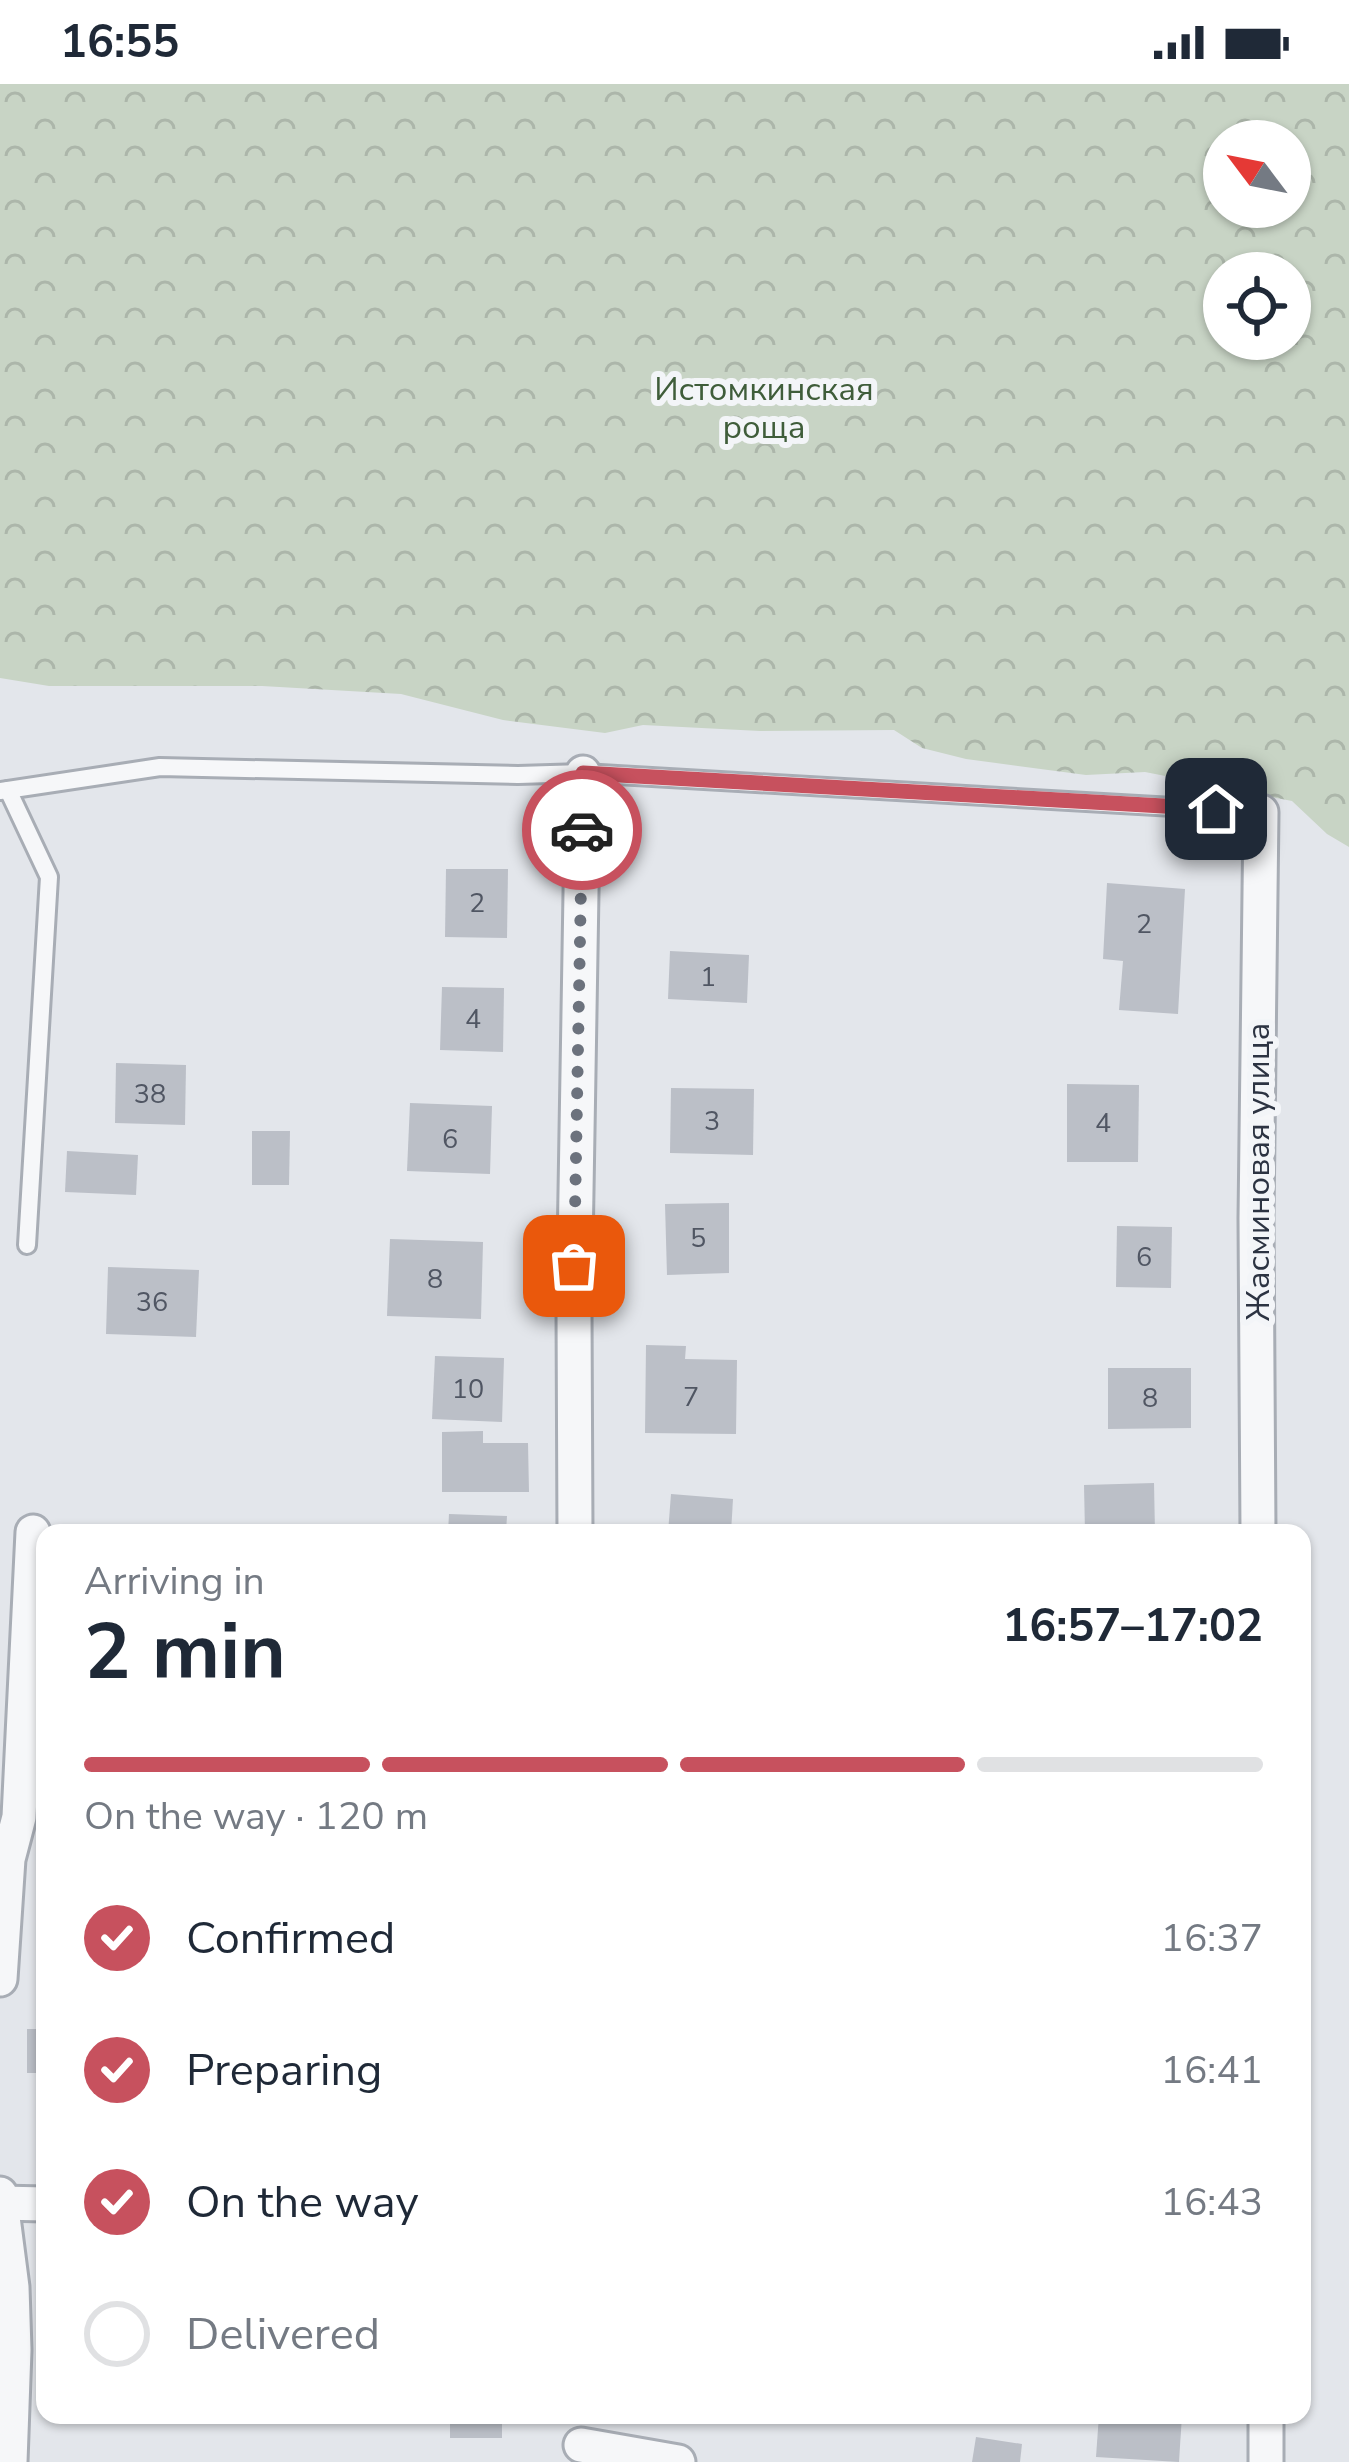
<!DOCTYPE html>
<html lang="en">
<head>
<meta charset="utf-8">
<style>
	:root { --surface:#fff; --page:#f2f2f3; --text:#1f2937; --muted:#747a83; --line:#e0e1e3; --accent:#c7515e }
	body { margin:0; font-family:"Nunito Sans",sans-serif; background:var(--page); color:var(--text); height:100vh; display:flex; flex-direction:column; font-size:45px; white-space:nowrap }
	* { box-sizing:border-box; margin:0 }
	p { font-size:39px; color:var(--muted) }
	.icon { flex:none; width:66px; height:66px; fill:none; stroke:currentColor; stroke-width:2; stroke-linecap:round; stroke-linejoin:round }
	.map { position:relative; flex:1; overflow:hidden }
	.details { position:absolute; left:36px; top:1440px; width:1275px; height:900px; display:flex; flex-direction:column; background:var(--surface); border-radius:24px; box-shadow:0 3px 9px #0004 }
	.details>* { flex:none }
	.needle { width:78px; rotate:302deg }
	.controls { position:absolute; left:1203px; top:36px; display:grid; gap:24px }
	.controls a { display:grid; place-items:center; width:108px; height:108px; border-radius:50%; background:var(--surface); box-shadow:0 3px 9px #0004; font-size:60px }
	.pin { position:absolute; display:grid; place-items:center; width:102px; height:102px; color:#fff; margin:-51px; border-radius:24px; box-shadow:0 6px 18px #0006 }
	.courier { position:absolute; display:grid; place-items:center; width:120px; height:120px; margin:-60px; border:9px solid #c7515e; border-radius:50%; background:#fff; color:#222; box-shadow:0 3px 15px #0007 }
	.headline em { font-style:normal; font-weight:700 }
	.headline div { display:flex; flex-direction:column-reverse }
	.headline { display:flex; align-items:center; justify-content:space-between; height:204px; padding:0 48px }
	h1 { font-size:78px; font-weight:700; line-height:90px }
	.bar { display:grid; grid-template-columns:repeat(4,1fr); gap:18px 12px; align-content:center; height:144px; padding:0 48px }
	.bar i { height:15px; border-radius:9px; background:var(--line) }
	.bar .on { background:var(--accent) }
	.bar p { grid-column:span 4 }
	ol { padding:0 48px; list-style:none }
	li { display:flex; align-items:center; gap:36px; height:132px }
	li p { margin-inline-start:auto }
	li .icon { padding:12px; border-radius:50%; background:var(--accent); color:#fff; stroke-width:4 }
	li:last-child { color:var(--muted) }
	li i { width:66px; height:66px; border:6px solid var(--line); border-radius:50% }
	.status { display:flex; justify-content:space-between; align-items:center; height:84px; padding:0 60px; background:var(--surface); direction:ltr }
	.status svg { height:33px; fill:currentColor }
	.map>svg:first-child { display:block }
	.forest { fill:url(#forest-crowns); fill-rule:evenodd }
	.building { fill:#bbbfc7 }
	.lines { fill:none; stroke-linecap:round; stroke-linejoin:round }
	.lane-casing { stroke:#a8adb5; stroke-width:22 }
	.street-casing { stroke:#a8adb5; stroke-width:39 }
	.lane { stroke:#f6f7f9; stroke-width:16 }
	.street { stroke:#f6f7f9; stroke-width:33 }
	.done { stroke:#6c727d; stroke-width:12; stroke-dasharray:0 21.6 }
	.route { stroke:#c7515e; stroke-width:15 }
	.labels { text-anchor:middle; stroke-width:12; stroke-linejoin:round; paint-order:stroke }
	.number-label { font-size:27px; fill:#505663 }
	.park-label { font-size:33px; fill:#3f5d3a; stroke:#f3f5f8 }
	.street-label { font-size:33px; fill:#2c3342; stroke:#f3f5f8 }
</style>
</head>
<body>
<div class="status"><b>16:55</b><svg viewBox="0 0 49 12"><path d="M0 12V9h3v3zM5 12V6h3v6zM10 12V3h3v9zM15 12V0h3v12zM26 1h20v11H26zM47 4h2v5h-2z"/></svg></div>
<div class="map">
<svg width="1349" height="2378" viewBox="0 0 1349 2378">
	<defs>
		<pattern id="forest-crowns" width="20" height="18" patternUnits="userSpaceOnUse" patternTransform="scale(3)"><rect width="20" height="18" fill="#c8d4c5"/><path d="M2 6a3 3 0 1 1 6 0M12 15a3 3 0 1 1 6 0" fill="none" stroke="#acb6aa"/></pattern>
	</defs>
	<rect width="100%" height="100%" fill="#e3e6eb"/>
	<path class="forest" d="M0,0H1349V763L1327,750L1292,717L1145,688L1086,691L966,675L922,664L894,646L760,647L643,641L605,649L503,636L401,610L262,602H49L0,594ZM1224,57H1290V123H1224ZM1224,189H1290V255H1224Z"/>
	<g class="building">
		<path d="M446,785H508L507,854L445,853Z"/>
		<path d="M1107,799L1185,805L1178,930L1119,926L1123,877L1103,875Z"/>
		<path d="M670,867L749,871L747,919L668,915Z"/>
		<path d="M442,903L504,904L503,968L440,966Z"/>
		<path d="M116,979L186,981L185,1041L115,1039Z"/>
		<path d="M1067,1000L1139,1001L1138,1078H1067Z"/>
		<path d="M671,1004L754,1005L753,1071L670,1069Z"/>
		<path d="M410,1019L492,1022L490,1090L407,1087Z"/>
		<path d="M252,1047H290L289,1101H252Z"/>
		<path d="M67,1067L138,1071L136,1111L65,1108Z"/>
		<path d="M729,1119V1189L667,1191L665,1120Z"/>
		<path d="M1117,1142L1172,1143L1171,1204L1116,1203Z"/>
		<path d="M390,1155L483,1158L481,1235L387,1232Z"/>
		<path d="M108,1183L199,1186L196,1253L106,1250Z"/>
		<path d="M646,1261L686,1262L685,1275L737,1276L736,1350L645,1349Z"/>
		<path d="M435,1272L504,1274L502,1338L432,1335Z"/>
		<path d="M1108,1284H1191V1344L1108,1345Z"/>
		<path d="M483,1347V1359H528L529,1408H442V1348Z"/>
		<path d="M1154,1399L1155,1449H1085L1084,1401Z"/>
		<path d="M671,1410L733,1415L731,1449H668Z"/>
		<path d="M449,1430L507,1432L506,1449H448Z"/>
		<rect x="27" y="1945" width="18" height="44"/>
		<path d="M436,2331H502V2354H450V2335H436Z"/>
		<path d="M1099,2331H1182L1179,2378L1096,2373Z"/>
		<path d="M976,2353L1022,2360L1020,2378H972Z"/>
	</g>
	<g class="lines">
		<g class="lane-casing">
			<g id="lane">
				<path d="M8,706L49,793L27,1161"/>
				<path d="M0,707L160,683L518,691L583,689L1261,728"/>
			</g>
		</g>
		<g class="street-casing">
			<g id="street">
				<path d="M575,1449L574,1227L583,689"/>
				<path d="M1258,1449L1256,1134L1261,728"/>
				<path d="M0,1895L8,1775L19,1733L33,1448"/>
				<path d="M0,2110L12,2203L14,2266L10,2378"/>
				<path d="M0,2119L45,2120"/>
				<path d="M1266,2331V2378"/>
				<path d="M581,2361L678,2378"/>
			</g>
		</g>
		<use href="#lane" class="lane"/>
		<use href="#street" class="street"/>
	</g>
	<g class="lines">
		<path class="done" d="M574,1182L582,746"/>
		<path class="route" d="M582,746L583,689L1216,725"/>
	</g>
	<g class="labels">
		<g class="number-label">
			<text x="477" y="828">2</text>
			<text x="1144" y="849">2</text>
			<text x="708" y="902">1</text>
			<text x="473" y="944">4</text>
			<text x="150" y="1019">38</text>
			<text x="712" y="1046">3</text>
			<text x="1103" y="1048">4</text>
			<text x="450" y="1064">6</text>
			<text x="698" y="1163">5</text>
			<text x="1144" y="1182">6</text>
			<text x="435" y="1204">8</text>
			<text x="152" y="1227">36</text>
			<text x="468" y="1314">10</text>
			<text x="691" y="1322">7</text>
			<text x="1150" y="1323">8</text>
		</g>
		<g class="park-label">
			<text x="764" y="316">Истомкинская<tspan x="764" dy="38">роща</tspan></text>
		</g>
		<g class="street-label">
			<text transform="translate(1257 1088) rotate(-90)" y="12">Жасминовая улица</text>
		</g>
	</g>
</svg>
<div class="controls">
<a><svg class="needle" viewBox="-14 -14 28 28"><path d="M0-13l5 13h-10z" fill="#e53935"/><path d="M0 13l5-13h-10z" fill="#747a83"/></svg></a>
<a><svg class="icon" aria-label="locate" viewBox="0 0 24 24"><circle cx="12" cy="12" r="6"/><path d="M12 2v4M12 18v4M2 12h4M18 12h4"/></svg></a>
</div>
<div class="pin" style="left:574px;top:1182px;background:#ea580c"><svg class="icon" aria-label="bag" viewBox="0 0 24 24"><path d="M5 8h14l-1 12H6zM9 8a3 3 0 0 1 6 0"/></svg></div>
<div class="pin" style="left:1216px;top:725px;background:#1f2937"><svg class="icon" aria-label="home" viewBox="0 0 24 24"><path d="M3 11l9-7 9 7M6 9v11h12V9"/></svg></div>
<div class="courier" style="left:582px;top:746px"><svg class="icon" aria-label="car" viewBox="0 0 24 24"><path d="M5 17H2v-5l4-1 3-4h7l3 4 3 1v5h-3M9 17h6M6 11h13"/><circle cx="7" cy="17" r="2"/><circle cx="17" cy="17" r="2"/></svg></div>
<section class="details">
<div class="headline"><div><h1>2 min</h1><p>Arriving in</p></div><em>16:57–17:02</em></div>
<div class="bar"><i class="on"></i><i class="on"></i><i class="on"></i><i></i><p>On the way · 120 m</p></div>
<ol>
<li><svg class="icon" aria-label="check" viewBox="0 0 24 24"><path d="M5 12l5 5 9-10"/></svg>Confirmed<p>16:37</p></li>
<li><svg class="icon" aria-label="check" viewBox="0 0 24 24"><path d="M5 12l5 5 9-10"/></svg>Preparing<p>16:41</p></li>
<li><svg class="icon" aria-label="check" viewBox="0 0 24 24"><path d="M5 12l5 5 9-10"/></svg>On the way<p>16:43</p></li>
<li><i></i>Delivered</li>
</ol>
</section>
</div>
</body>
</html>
